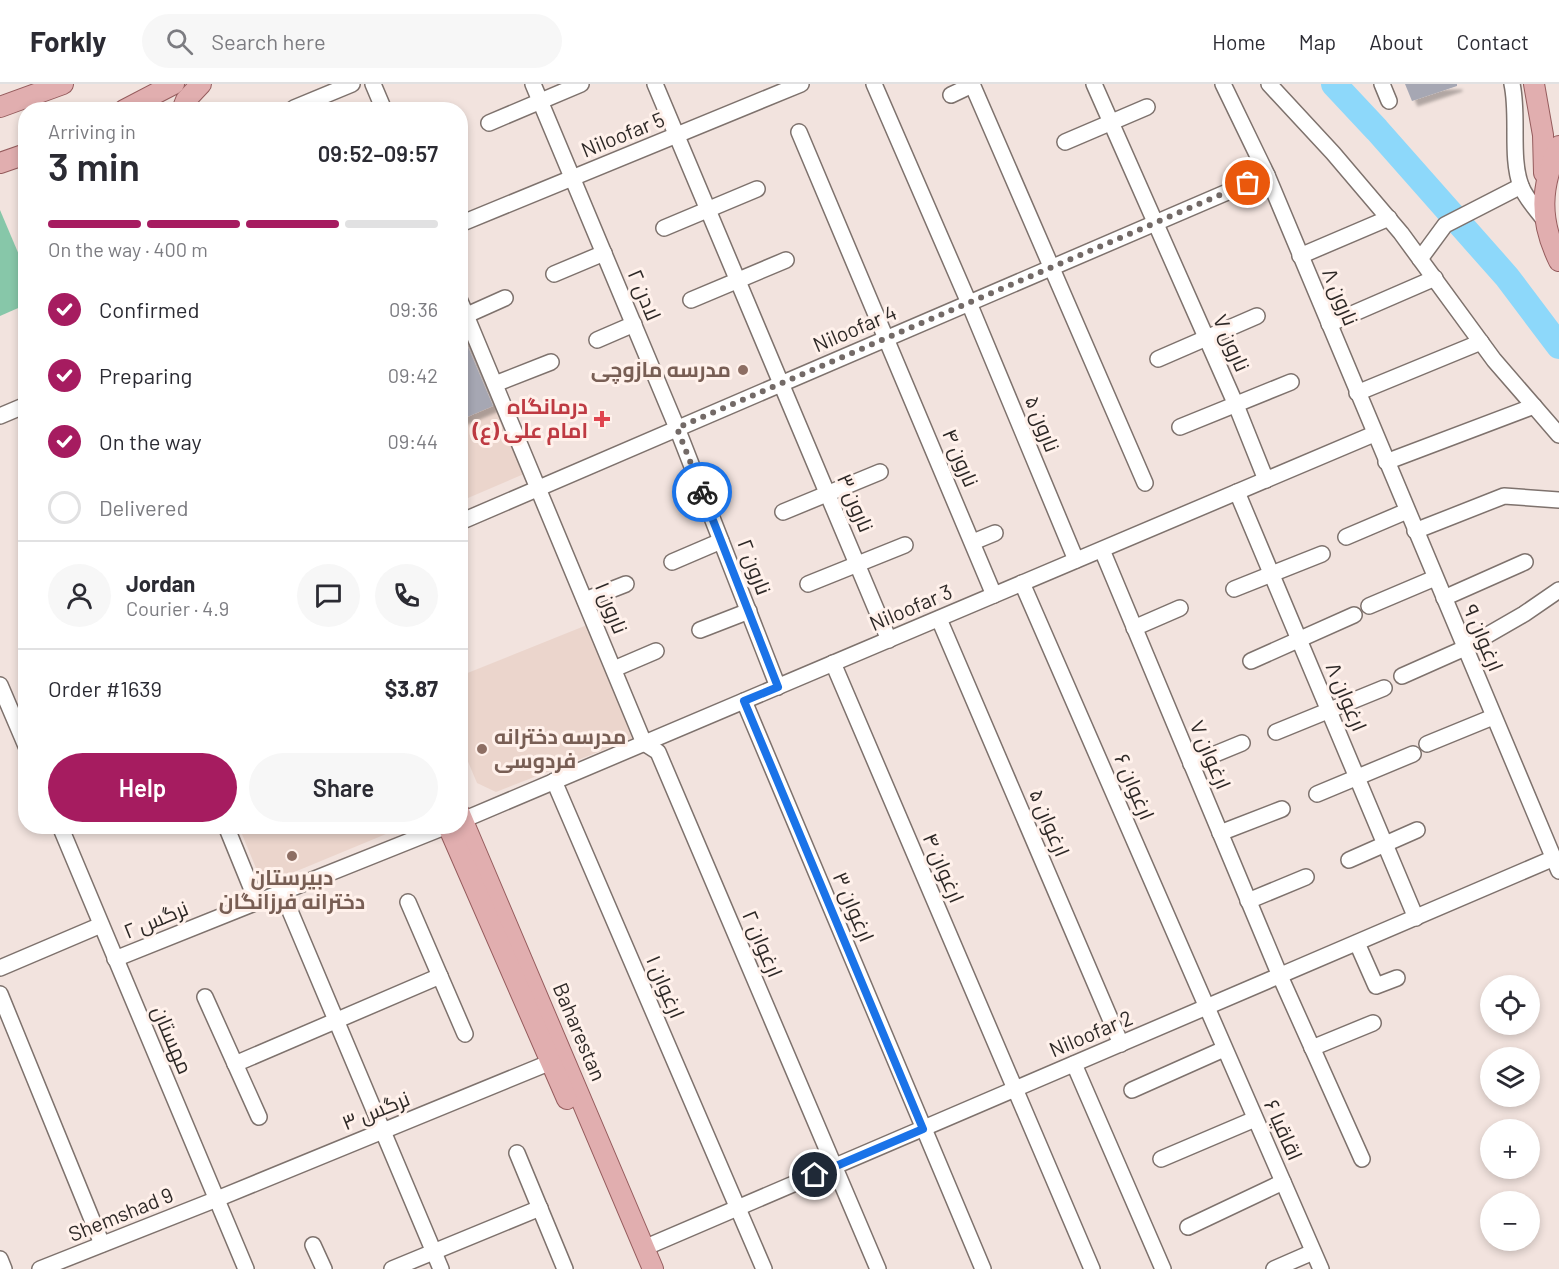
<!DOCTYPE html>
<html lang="en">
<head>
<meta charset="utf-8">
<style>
	:root { --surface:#fff; --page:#f7f7f7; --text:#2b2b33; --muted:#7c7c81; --line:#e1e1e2; --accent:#a61c60 }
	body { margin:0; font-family:Barlow,Cairo,sans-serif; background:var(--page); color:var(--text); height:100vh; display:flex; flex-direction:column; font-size:22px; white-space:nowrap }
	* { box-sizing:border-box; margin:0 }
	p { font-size:20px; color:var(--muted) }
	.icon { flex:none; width:33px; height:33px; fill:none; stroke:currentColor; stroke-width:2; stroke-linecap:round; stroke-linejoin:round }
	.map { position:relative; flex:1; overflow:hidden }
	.details { position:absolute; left:18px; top:18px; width:450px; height:732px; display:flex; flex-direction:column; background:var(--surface); border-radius:24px; box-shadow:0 3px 9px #0003 }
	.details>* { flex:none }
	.fabs { position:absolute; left:1480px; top:891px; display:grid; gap:12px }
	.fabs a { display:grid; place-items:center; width:60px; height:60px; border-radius:50%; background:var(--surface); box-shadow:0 3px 9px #0003; font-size:30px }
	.pin { position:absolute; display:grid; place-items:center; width:51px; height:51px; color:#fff; margin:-26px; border:3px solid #fff; border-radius:50%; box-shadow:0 2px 6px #0007 }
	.courier { position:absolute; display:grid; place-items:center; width:60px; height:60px; margin:-30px; border:4px solid #1a73e8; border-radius:50%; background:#fff; color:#222; box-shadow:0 2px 8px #0007 }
	.overview em { font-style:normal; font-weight:600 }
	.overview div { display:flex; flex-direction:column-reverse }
	.overview { display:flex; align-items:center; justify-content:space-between; height:102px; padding:0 30px }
	h1 { font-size:39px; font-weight:600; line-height:45px }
	.bar { display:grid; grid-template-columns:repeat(4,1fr); gap:9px 6px; align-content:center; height:72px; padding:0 30px }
	.bar i { height:8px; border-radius:4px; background:var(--line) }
	.bar .current { background:var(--accent) }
	.bar p { grid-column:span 4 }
	.line { display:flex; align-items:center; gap:15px; padding:0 30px; border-top:2px solid var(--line) }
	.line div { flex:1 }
	.round { display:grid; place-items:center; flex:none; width:63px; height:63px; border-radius:32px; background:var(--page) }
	ol { padding:0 30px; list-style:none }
	li { display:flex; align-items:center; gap:18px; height:66px }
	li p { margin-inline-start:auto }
	li .icon { padding:6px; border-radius:50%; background:var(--accent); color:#fff; stroke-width:4 }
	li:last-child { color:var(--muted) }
	li i { width:33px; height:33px; border:3px solid var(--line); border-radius:50% }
	.cta { display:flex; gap:12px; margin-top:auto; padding:12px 30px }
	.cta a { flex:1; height:69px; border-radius:36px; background:var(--accent); color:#fff; font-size:24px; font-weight:600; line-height:69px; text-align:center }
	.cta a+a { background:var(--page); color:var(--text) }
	header { display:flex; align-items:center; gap:36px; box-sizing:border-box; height:84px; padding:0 30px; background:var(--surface); border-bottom:2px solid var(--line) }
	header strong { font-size:28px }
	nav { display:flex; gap:33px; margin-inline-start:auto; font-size:21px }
	.search { width:420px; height:54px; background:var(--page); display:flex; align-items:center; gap:15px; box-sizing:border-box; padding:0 21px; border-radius:33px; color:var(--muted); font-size:22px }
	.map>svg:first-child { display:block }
	.built { fill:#ebd5cc }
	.green { fill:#87c7a9 }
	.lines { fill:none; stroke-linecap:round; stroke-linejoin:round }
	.river { stroke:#8dd8fa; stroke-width:26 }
	.building { fill:#a6a7b3; filter:url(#shadow) }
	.minor-casing { stroke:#7e726d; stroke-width:18 }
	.major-casing { stroke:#955c5d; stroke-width:22 }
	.minor { stroke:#fff; stroke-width:15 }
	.major { stroke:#e1aeaf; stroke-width:20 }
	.done { stroke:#736a67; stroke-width:6; stroke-dasharray:0 10.8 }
	.route { stroke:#1a73e8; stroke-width:8 }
	.education-dot { fill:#8d6e63; stroke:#fff1eb; stroke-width:2 }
	.health-dot { fill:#e0444e; stroke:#fff1eb; stroke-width:2 }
	.labels { text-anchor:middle; stroke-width:6; stroke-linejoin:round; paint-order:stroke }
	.street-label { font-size:21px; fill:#2e2927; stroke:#fff1eb }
	.education-label { font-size:21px; font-weight:bold; fill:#785e54; stroke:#fff1eb; text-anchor:end }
	.health-label { font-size:21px; font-weight:bold; fill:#be3a42; stroke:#fff1eb; text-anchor:end }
</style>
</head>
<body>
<header>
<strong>Forkly</strong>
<div class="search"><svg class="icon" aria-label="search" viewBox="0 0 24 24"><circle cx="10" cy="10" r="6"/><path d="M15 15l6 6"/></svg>Search here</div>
<nav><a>Home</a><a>Map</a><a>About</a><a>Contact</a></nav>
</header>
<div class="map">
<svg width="1559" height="1185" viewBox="0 0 1559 1185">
	<defs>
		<filter id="shadow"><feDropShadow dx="5.5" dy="5.5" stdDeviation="1.5" flood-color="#0004"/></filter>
	</defs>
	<rect width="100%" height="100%" fill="#f2e3de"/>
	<g class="built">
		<path d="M494,321L524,390L461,417L460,336Z"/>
		<path d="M587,541L634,654L496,708L477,699L461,661L460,592Z"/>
		<path d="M239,743H403L263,801Z"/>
	</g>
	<path class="green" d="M0,126L25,185V221L0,232Z"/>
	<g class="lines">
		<path class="river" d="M1334,0L1377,46L1507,193L1559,262"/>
	</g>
	<g class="building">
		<path d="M1405,0H1457V2L1412,17Z"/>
		<path d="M460,244L493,322L460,336Z"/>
	</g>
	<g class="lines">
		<g class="minor-casing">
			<g id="minor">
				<path d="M373,0L384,26"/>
				<path d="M533,0L677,344L778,603"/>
				<path d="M655,0L889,556"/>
				<path d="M874,0L969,219L1076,476"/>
				<path d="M972,0L1145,399"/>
				<path d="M1094,0L1236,321L1266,396"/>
				<path d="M1223,0L1267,91L1559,787"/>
				<path d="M1269,0L1333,69L1401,149L1494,276L1559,351"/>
				<path d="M1382,0L1389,17"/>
				<path d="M1512,0C1519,32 1510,73 1521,102C1526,115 1537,126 1545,137"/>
				<path d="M951,11L972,1"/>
				<path d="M294,24L352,0"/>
				<path d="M489,39L581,0"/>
				<path d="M799,48L994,511"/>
				<path d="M1065,58L1147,23"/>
				<path d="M460,140L801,0"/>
				<path d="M664,144L757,105"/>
				<path d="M1300,172L1389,134"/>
				<path d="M1420,175L1445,141L1521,102"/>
				<path d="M554,190L604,169"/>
				<path d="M691,216L786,176"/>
				<path d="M460,217L644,659L658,668L878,1185"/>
				<path d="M467,231L505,214"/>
				<path d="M1329,240L1435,194"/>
				<path d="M597,256L634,240"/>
				<path d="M1158,275L1257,232"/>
				<path d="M495,300L551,278"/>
				<path d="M1357,309L1481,258"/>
				<path d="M0,332L26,321"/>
				<path d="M1180,343L1291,298"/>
				<path d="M1386,378L1534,322"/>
				<path d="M1237,408L1416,834"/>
				<path d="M783,428L880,388"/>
				<path d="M460,438L1267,91"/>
				<path d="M1415,447L1504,412L1559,416"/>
				<path d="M1346,453L1407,427"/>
				<path d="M973,458L995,449"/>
				<path d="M1102,466L1280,892L1362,1075"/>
				<path d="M672,478L721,457"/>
				<path d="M1022,499L1321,1185"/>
				<path d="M808,500L905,461"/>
				<path d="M1234,505L1322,470"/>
				<path d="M1444,514L1525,478"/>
				<path d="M585,516L626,500"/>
				<path d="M1369,522L1435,494"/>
				<path d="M939,535L1121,960"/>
				<path d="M1134,544L1180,524"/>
				<path d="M700,546L749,527"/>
				<path d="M1251,577L1354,531"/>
				<path d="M833,579L1092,1185"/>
				<path d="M614,585L656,567"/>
				<path d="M1402,592L1465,564L1524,530L1559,506"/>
				<path d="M0,601L26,662"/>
				<path d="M744,617L983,1185"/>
				<path d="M1276,648L1384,604"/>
				<path d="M1427,660L1493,633"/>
				<path d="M1191,680L1242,659"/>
				<path d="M554,697L764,1185"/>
				<path d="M1317,710L1413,670"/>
				<path d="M463,736L1374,350"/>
				<path d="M60,742L246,1185"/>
				<path d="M226,742L257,818"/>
				<path d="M1220,749L1282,725"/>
				<path d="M1349,776L1417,746"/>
				<path d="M282,808L441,1185"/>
				<path d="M1248,817L1306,793"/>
				<path d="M408,818L465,950"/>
				<path d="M1357,859L1376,902L1397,894"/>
				<path d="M115,875L447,742"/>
				<path d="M0,884L101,841"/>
				<path d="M0,910L102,1160"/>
				<path d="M205,913L259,1033"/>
				<path d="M1312,964L1373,939"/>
				<path d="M235,980L440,892"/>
				<path d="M1074,980L1163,1185"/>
				<path d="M1132,1006L1224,965"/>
				<path d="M517,1069L565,1185"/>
				<path d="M1161,1075L1255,1035"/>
				<path d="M1188,1143L1283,1098"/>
				<path d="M313,1161L324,1185"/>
				<path d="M644,1164L1554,774"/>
				<path d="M0,1175L4,1185"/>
				<path d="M40,1185L217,1115L551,978"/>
				<path d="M392,1185L540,1124"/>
				<path d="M1274,1185L1313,1168"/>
			</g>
		</g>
		<g class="major-casing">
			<g id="major">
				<path d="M1534,0L1543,51L1544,89"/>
				<path d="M0,23L63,0"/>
				<path d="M124,26L174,0"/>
				<path d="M182,26L186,16L201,0"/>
				<path d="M1559,62C1540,103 1539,136 1559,177"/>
				<path d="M0,79L26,70"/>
				<path d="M460,730L653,1185"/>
				<path d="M448,742L567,1015"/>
			</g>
		</g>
		<use href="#minor" class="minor"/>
		<use href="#major" class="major"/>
	</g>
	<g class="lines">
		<path class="done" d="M702,408L677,344L1248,99"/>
		<path class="route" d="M702,408L778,603L744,617L923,1045L815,1091"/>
	</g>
	<g class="education-dot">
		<circle cx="743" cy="286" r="6"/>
		<circle cx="482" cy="665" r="6"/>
		<circle cx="292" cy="772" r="6"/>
	</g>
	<path class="health-dot" d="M599 326h6v6h6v6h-6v6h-6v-6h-6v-6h6z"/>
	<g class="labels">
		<g class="street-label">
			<text transform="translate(623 51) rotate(-22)" y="7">Niloofar 5</text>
			<text transform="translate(644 211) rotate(67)" y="7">لادن ۲</text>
			<text transform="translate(1340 213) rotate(67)" y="7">نارون ۸</text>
			<text transform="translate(855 245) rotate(-23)" y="7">Niloofar 4</text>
			<text transform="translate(1231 259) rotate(66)" y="7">نارون ۷</text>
			<text transform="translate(1042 340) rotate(68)" y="7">نارون ۵</text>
			<text transform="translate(960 374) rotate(67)" y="7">نارون ۴</text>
			<text transform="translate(855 419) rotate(67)" y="7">نارون ۳</text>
			<text transform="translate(754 483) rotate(69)" y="7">نارون ۲</text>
			<text transform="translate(611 524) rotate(68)" y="7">نارون ۱</text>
			<text transform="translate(911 524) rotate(-23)" y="7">Niloofar 3</text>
			<text transform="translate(1483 554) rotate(67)" y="7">ارغوان ۹</text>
			<text transform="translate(1346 613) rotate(67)" y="7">ارغوان ۸</text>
			<text transform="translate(1210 671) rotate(67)" y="7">ارغوان ۷</text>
			<text transform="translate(1134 703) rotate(67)" y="7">ارغوان ۶</text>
			<text transform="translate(1049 739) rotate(67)" y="7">ارغوان ۵</text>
			<text transform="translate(943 784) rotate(67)" y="7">ارغوان ۴</text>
			<text transform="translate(853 823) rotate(67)" y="7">ارغوان ۳</text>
			<text transform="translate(156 836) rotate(-22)" y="7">نرگس ۲</text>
			<text transform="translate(762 860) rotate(67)" y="7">ارغوان ۲</text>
			<text transform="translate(665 903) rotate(67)" y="7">ارغوان ۱</text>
			<text transform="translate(579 948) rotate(67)" y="7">Baharestan</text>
			<text transform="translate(1091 950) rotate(-23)" y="7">Niloofar 2</text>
			<text transform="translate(172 956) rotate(67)" y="7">مهستان</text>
			<text transform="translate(376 1027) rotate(-22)" y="7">نرگس ۳</text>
			<text transform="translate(1283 1046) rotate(66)" y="7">اقاقیا ۶</text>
			<text transform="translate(121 1131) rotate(-22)" y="7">Shemshad 9</text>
		</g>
		<g class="education-label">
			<text x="731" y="293">مدرسه مازوچی</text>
			<text x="494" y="660" text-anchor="start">مدرسه دخترانه<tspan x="494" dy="24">فردوسی</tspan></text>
			<text x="292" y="801" text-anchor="middle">دبیرستان<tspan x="292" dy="24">دخترانه فرزانگان</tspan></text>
		</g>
		<g class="health-label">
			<text x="588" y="330">درمانگاه<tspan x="588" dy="24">امام علی (ع)</tspan></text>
		</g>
	</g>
</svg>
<div class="fabs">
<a><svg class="icon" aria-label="locate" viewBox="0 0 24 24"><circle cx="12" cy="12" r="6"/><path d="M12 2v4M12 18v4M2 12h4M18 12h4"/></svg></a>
<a><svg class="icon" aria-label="layers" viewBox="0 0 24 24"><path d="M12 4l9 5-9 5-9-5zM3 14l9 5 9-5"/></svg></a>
<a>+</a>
<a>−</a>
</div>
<div class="pin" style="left:1248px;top:99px;background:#ea580c"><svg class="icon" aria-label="bag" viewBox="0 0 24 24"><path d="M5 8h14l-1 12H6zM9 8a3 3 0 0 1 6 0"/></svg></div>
<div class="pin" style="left:815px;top:1091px;background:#1f2937"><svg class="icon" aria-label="home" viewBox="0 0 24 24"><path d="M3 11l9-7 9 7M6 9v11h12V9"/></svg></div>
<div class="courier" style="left:702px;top:408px"><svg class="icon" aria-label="bike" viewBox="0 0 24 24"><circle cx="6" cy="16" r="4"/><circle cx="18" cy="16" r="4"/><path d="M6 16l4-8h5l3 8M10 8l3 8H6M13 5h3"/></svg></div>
<section class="details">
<div class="overview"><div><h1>3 min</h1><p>Arriving in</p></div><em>09:52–09:57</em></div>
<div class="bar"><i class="current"></i><i class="current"></i><i class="current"></i><i></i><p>On the way · 400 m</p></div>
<ol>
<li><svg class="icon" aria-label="check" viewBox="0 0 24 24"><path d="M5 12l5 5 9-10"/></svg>Confirmed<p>09:36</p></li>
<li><svg class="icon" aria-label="check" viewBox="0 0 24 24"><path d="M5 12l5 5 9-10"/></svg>Preparing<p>09:42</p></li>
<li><svg class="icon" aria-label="check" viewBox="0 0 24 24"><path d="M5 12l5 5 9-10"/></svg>On the way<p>09:44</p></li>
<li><i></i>Delivered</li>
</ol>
<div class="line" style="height:108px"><a class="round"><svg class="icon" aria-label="person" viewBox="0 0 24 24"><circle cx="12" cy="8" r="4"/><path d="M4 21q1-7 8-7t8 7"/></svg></a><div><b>Jordan</b><p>Courier · 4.9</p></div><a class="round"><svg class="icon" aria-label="chat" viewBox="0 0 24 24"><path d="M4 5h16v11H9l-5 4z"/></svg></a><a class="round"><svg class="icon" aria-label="phone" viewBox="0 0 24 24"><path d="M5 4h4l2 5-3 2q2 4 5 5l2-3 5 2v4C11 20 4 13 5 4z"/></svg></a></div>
<div class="line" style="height:78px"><div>Order #1639</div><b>$3.87</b></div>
<div class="cta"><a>Help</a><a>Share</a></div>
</section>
</div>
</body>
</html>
